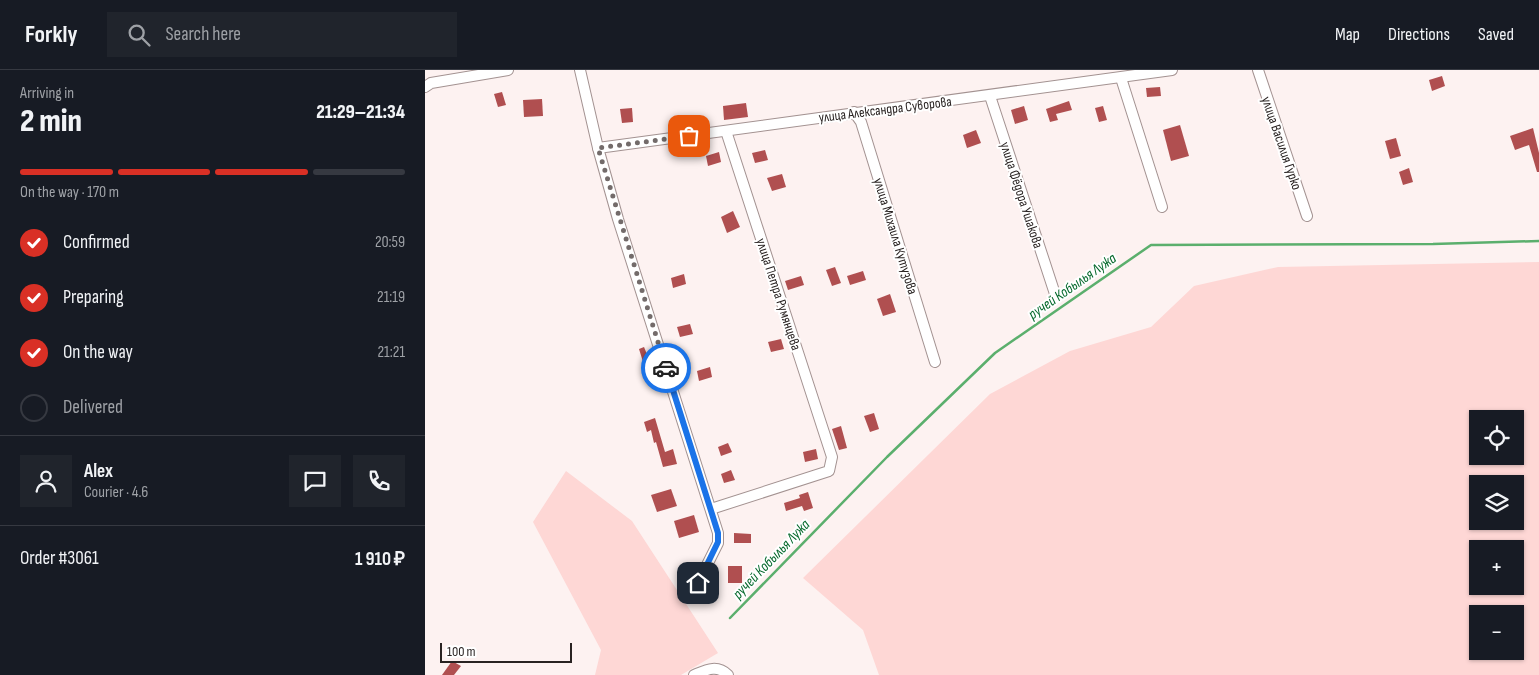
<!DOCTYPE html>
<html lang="en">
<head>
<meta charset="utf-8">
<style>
	:root { --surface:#171b24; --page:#20242c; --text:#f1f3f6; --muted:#9ea1a6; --line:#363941; --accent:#d93025 }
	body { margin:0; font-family:"Sofia Sans Condensed",sans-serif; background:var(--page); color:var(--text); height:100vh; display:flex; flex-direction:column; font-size:19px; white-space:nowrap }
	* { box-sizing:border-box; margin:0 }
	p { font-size:16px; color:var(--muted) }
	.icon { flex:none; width:28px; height:28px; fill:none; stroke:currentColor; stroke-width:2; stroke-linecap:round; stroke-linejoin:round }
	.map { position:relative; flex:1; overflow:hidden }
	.side { display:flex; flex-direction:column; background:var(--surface); width:425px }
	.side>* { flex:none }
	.fabs { position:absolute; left:1044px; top:340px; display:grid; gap:10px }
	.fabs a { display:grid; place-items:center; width:55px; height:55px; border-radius:0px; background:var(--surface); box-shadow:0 1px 4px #0004; font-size:25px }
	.scale { position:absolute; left:15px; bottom:12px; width:132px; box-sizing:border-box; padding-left:5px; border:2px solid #292322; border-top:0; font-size:14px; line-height:18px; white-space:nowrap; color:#292322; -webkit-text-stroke:4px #fff; paint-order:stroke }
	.pin { position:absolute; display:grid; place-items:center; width:42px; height:42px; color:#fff; margin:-21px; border-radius:10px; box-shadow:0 2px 8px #0006 }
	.courier { position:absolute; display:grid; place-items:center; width:50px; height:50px; margin:-25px; border:4px solid #1a73e8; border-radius:50%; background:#fff; color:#222; box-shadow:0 1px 6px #0007 }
	.head em { font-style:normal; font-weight:800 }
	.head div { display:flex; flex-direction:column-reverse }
	.head { display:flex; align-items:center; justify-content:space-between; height:85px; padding:0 20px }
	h1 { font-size:32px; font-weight:800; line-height:38px }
	.bar { display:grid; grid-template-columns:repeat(4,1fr); gap:8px 5px; align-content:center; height:60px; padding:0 20px }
	.bar i { height:6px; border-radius:4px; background:var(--line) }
	.bar .on { background:var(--accent) }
	.bar p { grid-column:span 4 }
	.line { display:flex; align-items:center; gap:12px; padding:0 20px; border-top:1px solid var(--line) }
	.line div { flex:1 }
	.round { display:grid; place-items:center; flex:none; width:52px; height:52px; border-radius:0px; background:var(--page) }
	ol { padding:0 20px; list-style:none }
	li { display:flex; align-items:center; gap:15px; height:55px }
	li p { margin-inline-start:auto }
	li .icon { padding:5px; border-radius:50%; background:var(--accent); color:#fff; stroke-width:4 }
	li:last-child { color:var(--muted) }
	li i { width:28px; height:28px; border:2px solid var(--line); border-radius:50% }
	header { display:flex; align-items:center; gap:30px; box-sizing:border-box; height:70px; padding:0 25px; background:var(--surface); border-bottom:1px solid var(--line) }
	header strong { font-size:24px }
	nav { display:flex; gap:28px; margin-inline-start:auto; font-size:18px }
	.search { width:350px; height:45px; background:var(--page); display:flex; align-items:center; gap:12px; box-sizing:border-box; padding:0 18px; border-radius:0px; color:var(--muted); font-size:19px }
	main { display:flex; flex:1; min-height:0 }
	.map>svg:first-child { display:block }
	.green { fill:#fed7d5; fill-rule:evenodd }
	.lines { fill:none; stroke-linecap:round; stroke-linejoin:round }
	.stream { stroke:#5baf6d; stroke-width:2.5 }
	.building { fill:#b04f50 }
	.minor-casing { stroke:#a39291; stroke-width:12 }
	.minor { stroke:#fff; stroke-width:10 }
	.done { stroke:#736b6a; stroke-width:5; stroke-dasharray:0 9 }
	.route { stroke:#1a73e8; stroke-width:6 }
	.labels { text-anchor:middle; stroke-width:4; stroke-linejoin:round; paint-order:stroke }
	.street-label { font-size:14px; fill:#292322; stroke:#fff }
	.water-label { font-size:15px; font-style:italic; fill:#04682b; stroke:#fff }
</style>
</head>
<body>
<header>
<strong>Forkly</strong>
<div class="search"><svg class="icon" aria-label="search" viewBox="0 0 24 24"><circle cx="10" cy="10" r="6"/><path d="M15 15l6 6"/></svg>Search here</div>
<nav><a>Map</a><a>Directions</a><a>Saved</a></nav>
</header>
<main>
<section class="side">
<div class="head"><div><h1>2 min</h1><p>Arriving in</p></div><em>21:29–21:34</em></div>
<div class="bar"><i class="on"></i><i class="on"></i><i class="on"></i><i></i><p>On the way · 170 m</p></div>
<ol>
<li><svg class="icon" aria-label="check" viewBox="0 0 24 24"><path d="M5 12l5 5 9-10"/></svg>Confirmed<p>20:59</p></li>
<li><svg class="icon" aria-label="check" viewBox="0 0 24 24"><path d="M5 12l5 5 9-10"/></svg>Preparing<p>21:19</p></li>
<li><svg class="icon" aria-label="check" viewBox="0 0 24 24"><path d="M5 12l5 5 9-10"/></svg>On the way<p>21:21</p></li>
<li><i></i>Delivered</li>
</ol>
<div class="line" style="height:90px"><a class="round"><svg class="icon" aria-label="person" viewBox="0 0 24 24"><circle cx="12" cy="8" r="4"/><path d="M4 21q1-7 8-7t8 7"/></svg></a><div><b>Alex</b><p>Courier · 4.6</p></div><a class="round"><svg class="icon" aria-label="chat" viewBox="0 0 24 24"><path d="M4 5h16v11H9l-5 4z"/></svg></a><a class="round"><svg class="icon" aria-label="phone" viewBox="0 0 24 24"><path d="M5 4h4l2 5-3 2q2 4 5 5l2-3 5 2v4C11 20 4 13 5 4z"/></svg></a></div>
<div class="line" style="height:65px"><div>Order #3061</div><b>1 910 ₽</b></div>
</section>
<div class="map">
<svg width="1114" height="605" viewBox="0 0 1114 605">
	<rect width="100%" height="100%" fill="#fdf2f1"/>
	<g class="green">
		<path d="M1114,192V605H454L438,560L378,508L565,324L645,281L726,257L769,216L853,197ZM1052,349H1090V386H1052ZM1052,414H1090V451H1052ZM1052,479H1090V516H1052ZM1052,544H1090V581H1052Z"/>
		<path d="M141,401L207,451L293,583L256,605H170L176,580L108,452Z"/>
	</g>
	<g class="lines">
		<path class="stream" d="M305,548L462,387L570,283L726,175L1008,174L1114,171"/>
	</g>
	<g class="building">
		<path d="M1017,6L1020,16L1007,21L1004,10Z"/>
		<path d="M735,17L736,26L722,27L721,18Z"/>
		<path d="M77,22L81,35L73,37L69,24Z"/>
		<path d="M117,29L118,46L99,47L98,30Z"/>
		<path d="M644,31L647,40L631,44L633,50L625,52L621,39Z"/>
		<path d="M321,33L323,47L299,50L298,36Z"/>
		<path d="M599,36L603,50L590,54L586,40Z"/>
		<path d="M678,36L682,50L674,52L670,38Z"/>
		<path d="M207,38L208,52L197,53L195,39Z"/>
		<path d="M755,55L764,86L746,91L738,60Z"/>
		<path d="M1108,58L1114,83V102H1112L1104,75L1090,80L1085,66Z"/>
		<path d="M551,60L556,73L542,78L538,65Z"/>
		<path d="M971,68L976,86L965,89L960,71Z"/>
		<path d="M340,80L343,90L330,93L327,83Z"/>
		<path d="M294,82L296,92L283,96L281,86Z"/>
		<path d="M984,98L988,112L978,115L974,102Z"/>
		<path d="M357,104L361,117L347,121L342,108Z"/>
		<path d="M308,141L315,157L302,163L296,147Z"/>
		<path d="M410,197L416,213L407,216L401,200Z"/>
		<path d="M438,201L441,210L425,215L422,206Z"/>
		<path d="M259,204L261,214L248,218L246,208Z"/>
		<path d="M376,206L379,215L363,220L360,211Z"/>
		<path d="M465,224L471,242L458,246L452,229Z"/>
		<path d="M265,254L268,264L255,267L252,257Z"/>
		<path d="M356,269L359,279L346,282L343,272Z"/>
		<path d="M219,277L231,306L223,308L214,279Z"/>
		<path d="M285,297L287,307L274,311L272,301Z"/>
		<path d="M449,343L454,359L445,362L439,346Z"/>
		<path d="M230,348L240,382L248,379L252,394L238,397L231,372L229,373L226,360L222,362L219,352Z"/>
		<path d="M416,356L422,378L414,380L407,359Z"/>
		<path d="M303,373L307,382L296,386L293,377Z"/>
		<path d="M391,379L393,389L380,392L378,382Z"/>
		<path d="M306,400L310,410L299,413L296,404Z"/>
		<path d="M246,419L252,436L232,442L226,425Z"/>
		<path d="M383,422L388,438L379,441L377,436L361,441L359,433L375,428L374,425Z"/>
		<path d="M269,445L274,462L254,468L249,451Z"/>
		<path d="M309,463L326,464V473H309Z"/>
		<rect x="303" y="496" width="14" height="17"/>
		<path d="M27,591L36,596L29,605H17Z"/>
	</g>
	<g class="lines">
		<g class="minor-casing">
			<g id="minor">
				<path d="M155,0L173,78L193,149L293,463V473L273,513"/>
				<path d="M833,0L882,146"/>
				<path d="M696,8L737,137"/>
				<path d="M0,17L6,13L83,0"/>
				<path d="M565,26L630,224"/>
				<path d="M429,42L436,52L510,292"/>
				<path d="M173,78L747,0"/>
				<path d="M286,439L404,401L407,387L301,61"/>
				<path d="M269,605C281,600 292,594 303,605"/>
			</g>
		</g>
		<use href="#minor" class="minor"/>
	</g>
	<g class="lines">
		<path class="done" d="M241,298L173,78L264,66"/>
		<path class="route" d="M241,298L293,463V472L273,513"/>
	</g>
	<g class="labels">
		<g class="street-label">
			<text transform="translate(460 39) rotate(-7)" y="5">улица Александра Суворова</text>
			<text transform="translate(857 73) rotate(71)" y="5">улица Василия Гурко</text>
			<text transform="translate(597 125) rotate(72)" y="5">улица Фёдора Ушакова</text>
			<text transform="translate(471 166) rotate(73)" y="5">улица Михаила Кутузова</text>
			<text transform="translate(354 224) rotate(72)" y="5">улица Петра Румянцева</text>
		</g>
		<g class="water-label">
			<text transform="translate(647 216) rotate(-35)" y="5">ручей Кобылья Лужа</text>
			<text transform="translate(346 489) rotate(-46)" y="5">ручей Кобылья Лужа</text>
		</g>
	</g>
</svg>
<div class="fabs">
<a><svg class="icon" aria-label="locate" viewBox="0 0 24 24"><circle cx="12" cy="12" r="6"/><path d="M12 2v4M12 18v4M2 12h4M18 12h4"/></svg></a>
<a><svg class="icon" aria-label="layers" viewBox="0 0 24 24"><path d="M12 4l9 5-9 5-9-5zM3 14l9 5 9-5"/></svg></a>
<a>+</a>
<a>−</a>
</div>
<div class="scale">100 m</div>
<div class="pin" style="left:264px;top:66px;background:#ea580c"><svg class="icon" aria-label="bag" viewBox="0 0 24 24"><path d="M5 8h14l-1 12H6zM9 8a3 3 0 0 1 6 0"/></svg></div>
<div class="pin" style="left:273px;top:513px;background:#1f2937"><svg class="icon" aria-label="home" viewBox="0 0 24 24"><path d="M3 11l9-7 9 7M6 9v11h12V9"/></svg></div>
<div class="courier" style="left:241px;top:298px"><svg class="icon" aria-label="car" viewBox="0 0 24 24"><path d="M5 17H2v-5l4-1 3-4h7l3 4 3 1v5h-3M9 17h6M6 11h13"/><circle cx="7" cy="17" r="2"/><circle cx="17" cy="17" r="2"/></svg></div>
</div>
</main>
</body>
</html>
